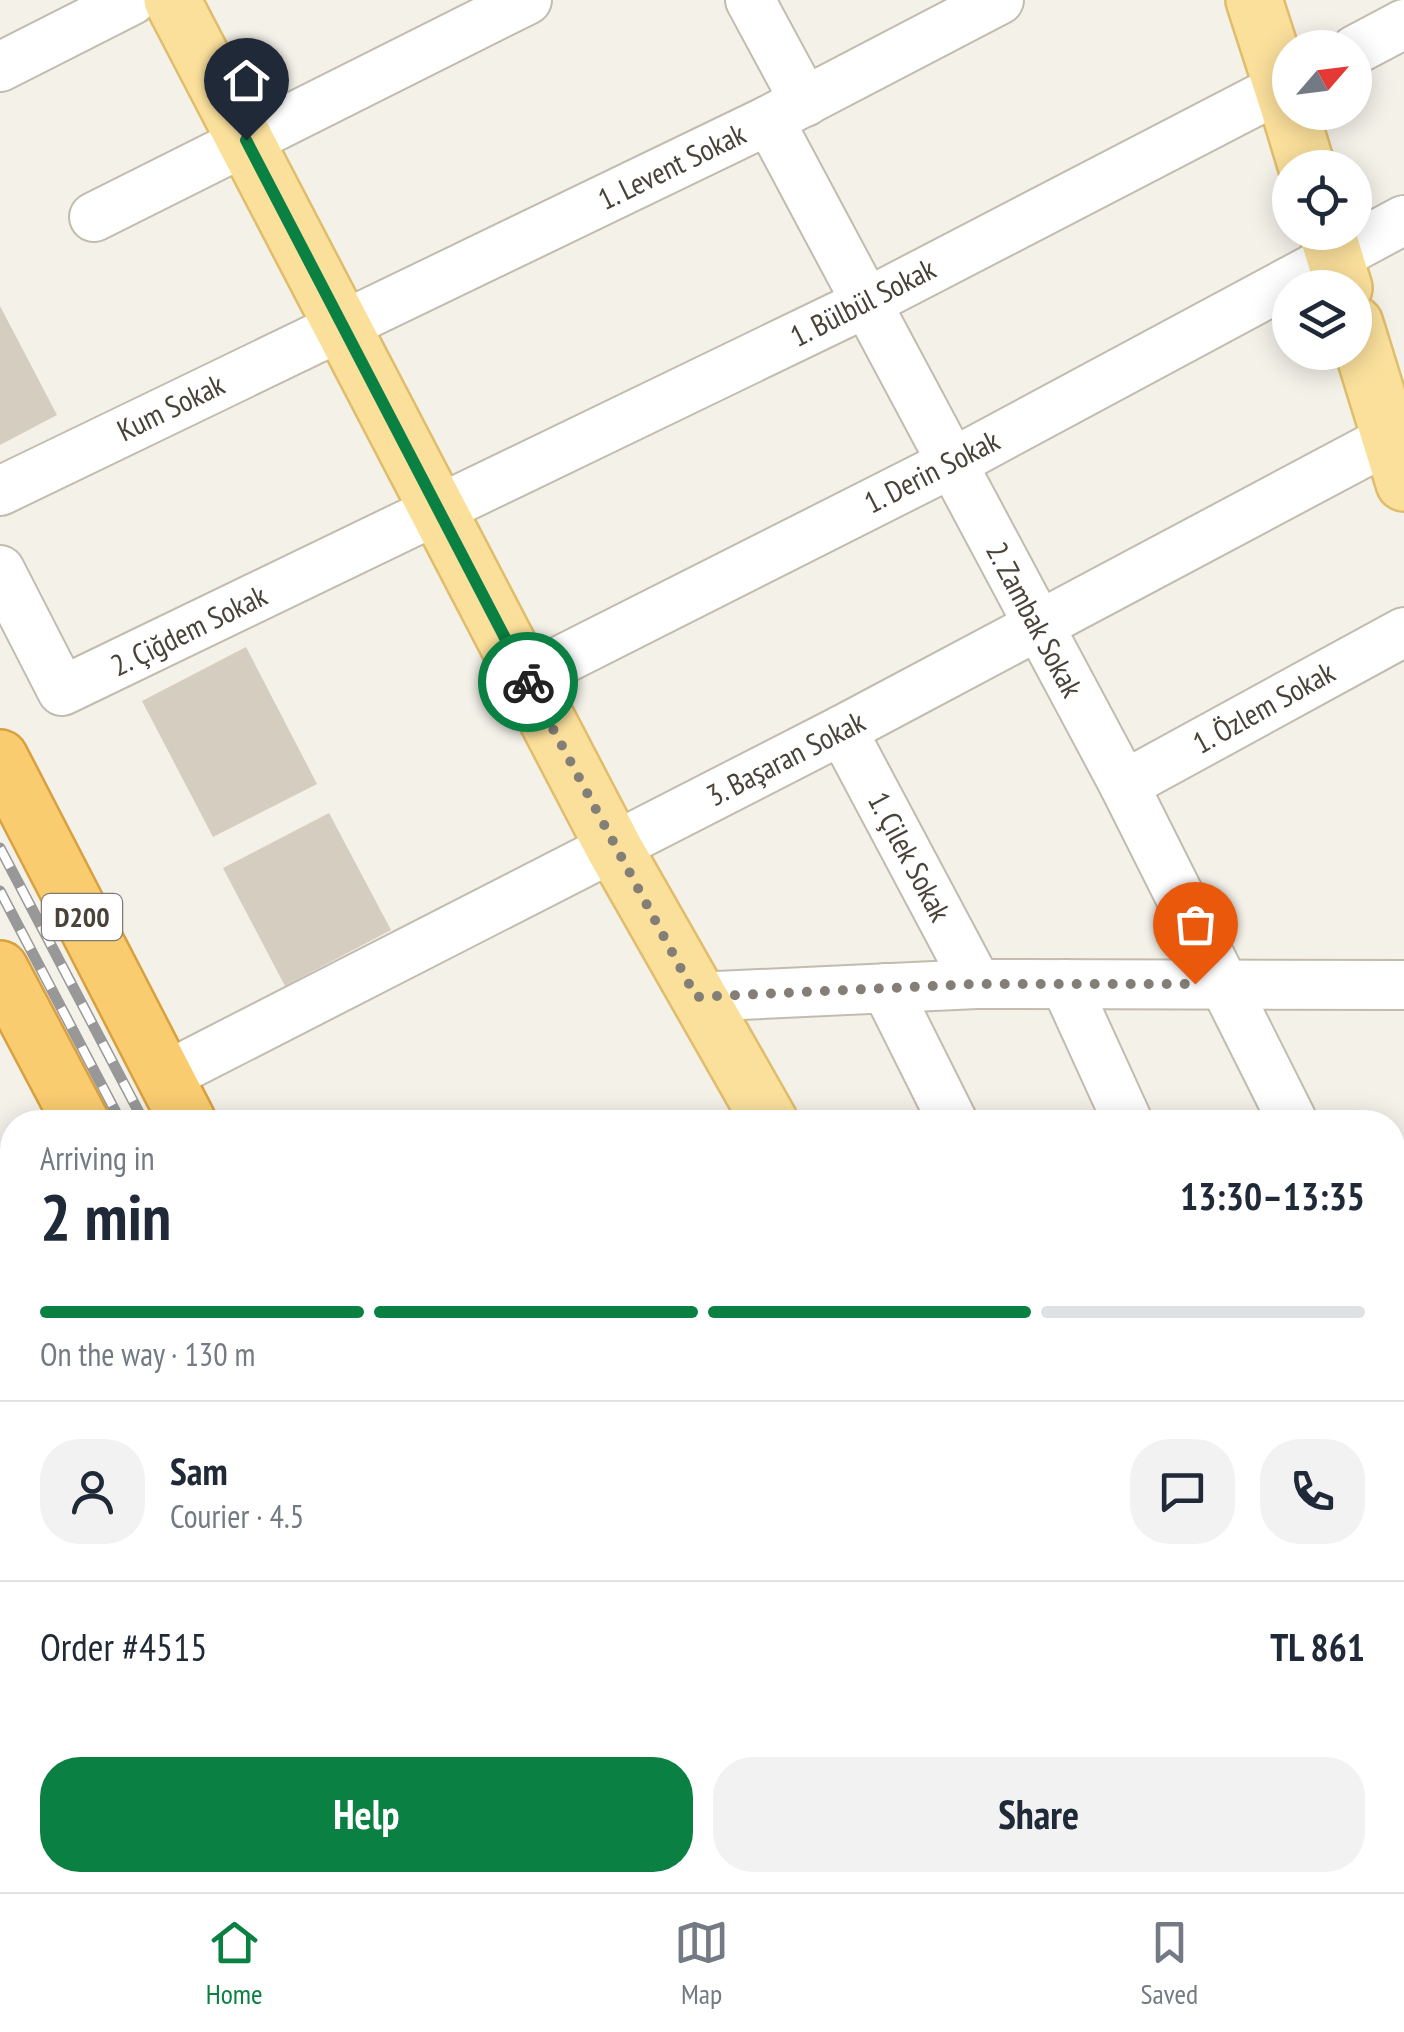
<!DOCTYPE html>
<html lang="en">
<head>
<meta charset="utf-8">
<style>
	:root { --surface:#fff; --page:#f2f2f3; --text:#1f2937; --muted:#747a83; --line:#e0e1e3; --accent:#0b8043 }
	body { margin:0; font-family:"PT Sans Narrow",sans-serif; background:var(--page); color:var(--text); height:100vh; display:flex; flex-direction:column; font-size:38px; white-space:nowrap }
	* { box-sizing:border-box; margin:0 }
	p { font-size:32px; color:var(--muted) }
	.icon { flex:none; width:55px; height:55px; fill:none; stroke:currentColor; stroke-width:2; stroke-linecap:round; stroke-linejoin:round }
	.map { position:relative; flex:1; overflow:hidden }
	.side { position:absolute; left:0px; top:1110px; width:1405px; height:782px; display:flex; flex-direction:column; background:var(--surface); border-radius:40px 40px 0 0; box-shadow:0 5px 25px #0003 }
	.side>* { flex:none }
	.needle { width:65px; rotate:62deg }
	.fabs { position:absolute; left:1272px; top:30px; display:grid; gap:20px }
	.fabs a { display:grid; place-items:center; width:100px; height:100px; border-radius:50%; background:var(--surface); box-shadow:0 5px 25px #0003; font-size:50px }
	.pin { position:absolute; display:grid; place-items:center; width:85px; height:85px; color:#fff; margin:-102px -42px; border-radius:50% 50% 50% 0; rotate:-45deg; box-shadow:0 0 10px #0007 }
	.pin .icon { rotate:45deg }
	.courier { position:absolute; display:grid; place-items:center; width:100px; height:100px; margin:-50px; border:8px solid #0b8043; border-radius:50%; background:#fff; color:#222; box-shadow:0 2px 12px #0007 }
	.overview em { font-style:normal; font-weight:700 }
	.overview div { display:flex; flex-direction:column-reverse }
	.overview { display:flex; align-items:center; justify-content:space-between; height:170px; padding:0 40px }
	h1 { font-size:65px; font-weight:700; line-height:75px }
	.bar { display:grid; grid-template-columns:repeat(4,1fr); gap:15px 10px; align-content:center; height:120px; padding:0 40px }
	.bar i { height:12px; border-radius:8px; background:var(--line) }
	.bar .selected { background:var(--accent) }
	.bar p { grid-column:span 4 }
	.line { display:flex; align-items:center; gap:25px; padding:0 40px; border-top:2px solid var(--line) }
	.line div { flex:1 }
	.round { display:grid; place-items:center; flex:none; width:105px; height:105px; border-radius:40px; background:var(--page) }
	.primary-button { display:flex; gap:20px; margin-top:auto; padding:20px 40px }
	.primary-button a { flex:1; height:115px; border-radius:40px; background:var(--accent); color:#fff; font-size:40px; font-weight:700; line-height:115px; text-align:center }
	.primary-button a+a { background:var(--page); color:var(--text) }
	.dock { display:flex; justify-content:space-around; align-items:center; height:140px; border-top:2px solid var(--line); background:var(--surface); font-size:28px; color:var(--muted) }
	.dock a { display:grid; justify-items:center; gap:5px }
	.dock .selected { color:var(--accent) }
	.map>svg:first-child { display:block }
	.building { fill:#d5cdbf }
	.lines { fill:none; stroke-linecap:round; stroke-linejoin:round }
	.major-tunnel { stroke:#d2cec6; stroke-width:55; stroke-dasharray:55 28; stroke-linecap:butt }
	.minor-casing { stroke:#c2bcaf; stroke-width:52 }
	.major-casing { stroke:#e0bd6b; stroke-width:60 }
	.highway-casing { stroke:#d9a03f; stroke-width:60 }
	.minor { stroke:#fff; stroke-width:48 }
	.major { stroke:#fbe09c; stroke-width:55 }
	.highway { stroke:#f9cc70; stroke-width:55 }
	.rail-casing { stroke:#989898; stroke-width:11 }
	.rail { stroke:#fff; stroke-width:8; stroke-dasharray:22; stroke-linecap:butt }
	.done { stroke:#847f76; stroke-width:10; stroke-dasharray:0 18 }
	.route { stroke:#0b8043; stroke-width:12 }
	.labels { text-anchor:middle; stroke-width:8; stroke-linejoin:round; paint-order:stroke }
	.shield { fill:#fff; stroke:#7f7b74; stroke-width:2.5 }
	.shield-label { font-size:28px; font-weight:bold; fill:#484238 }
	.street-label { font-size:30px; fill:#484238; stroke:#fff }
</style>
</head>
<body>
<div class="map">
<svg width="1404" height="1892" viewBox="0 0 1404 1892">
	<rect width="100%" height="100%" fill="#f4f1e9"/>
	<g class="building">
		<path d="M0,306L57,415L0,445Z"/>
		<path d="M246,647L317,784L213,837L142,701Z"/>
		<path d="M329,813L391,930L285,986L223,868Z"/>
		<path d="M959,1880H1010L987,1892H965Z"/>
	</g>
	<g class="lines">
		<path class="major-tunnel" d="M526,1892L562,1880"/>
		<g class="minor-casing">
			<g id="minor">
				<path d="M750,0L805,102"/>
				<path d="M1355,50L1404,24"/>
				<path d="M0,67L132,0"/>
				<path d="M769,120L1124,785L1293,1122"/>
				<path d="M94,217L527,0"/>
				<path d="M0,491L769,120L999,0"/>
				<path d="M0,570L62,691L864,304L1290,83"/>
				<path d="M526,678L952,463L1404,220"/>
				<path d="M842,730L977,984"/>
				<path d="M1124,785L1404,632"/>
				<path d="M1065,984L1128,1122"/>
				<path d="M886,988L953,1122"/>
				<path d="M696,997L977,984L1404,985"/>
				<path d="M164,1077L842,730L1404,431"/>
				<path d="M1392,1332L1404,1357"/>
				<path d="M1392,1516L1404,1514"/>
				<path d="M0,1572L12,1570"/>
				<path d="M1392,1668L1404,1665"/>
				<path d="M1392,1768L1404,1814"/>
				<path d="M0,1844L12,1839"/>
				<path d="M298,1880L303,1892"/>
				<path d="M912,1880L918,1892"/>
				<path d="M1229,1892L1232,1880"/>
			</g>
		</g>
		<g class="major-casing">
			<g id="major">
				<path d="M172,0L614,848L770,1122"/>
				<path d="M1254,0L1290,111"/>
				<path d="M1290,112L1307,168"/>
				<path d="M1327,232L1344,288"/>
				<path d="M1355,324L1404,483"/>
				<path d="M1106,1880L1132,1892"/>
			</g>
		</g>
		<g class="highway-casing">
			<g id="highway">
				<path d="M0,758L188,1122"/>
				<path d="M0,969L81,1122"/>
				<path d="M397,1880L411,1892"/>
				<path d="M475,1880L481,1892"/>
				<path d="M588,1880L594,1892"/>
			</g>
		</g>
		<use href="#minor" class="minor"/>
		<use href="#major" class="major"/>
		<use href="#highway" class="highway"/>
		<g class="rail-casing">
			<g id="rail">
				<path d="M0,848L144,1122"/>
				<path d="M0,891L121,1122"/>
				<path d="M518,1880L524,1892"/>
				<path d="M540,1880L546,1892"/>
			</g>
		</g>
		<use href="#rail" class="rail"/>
	</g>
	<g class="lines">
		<path class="done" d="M528,682L696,997L976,984H1195"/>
		<path class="route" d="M246,140L528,682"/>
	</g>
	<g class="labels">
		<rect class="shield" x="42" y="894" width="80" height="46" rx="8"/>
		<g class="shield-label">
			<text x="82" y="927">D200</text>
		</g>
		<g class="street-label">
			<text transform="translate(672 167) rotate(-26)" y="10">1. Levent Sokak</text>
			<text transform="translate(863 303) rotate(-27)" y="10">1. Bülbül Sokak</text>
			<text transform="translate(171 408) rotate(-26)" y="10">Kum Sokak</text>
			<text transform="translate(932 472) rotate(-27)" y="10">1. Derin Sokak</text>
			<text transform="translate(1034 620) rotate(62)" y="10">2. Zambak Sokak</text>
			<text transform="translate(189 631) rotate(-26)" y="10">2. Çiğdem Sokak</text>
			<text transform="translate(1264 708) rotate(-29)" y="10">1. Özlem Sokak</text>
			<text transform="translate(786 759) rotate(-27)" y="10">3. Başaran Sokak</text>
			<text transform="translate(909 857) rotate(62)" y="10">1. Çilek Sokak</text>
		</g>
	</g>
</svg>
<div class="fabs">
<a><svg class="needle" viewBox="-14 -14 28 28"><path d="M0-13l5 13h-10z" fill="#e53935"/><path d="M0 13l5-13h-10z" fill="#747a83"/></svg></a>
<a><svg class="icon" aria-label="locate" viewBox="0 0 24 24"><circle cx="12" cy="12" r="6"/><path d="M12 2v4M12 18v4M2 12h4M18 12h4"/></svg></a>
<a><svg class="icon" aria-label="layers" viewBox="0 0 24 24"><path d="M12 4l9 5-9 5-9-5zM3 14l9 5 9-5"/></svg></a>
</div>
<div class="pin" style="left:1195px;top:984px;background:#ea580c"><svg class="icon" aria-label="bag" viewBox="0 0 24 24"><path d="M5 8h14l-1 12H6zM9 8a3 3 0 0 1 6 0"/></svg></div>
<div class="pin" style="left:246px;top:140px;background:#1f2937"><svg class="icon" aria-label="home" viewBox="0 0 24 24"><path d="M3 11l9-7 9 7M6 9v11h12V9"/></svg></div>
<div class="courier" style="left:528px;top:682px"><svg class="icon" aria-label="bike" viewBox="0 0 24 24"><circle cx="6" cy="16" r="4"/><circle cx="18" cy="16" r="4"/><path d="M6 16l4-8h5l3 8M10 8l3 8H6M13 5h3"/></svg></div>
<section class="side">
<div class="overview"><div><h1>2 min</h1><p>Arriving in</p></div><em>13:30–13:35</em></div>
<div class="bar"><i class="selected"></i><i class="selected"></i><i class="selected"></i><i></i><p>On the way · 130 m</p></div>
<div class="line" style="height:180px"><a class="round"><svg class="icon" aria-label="person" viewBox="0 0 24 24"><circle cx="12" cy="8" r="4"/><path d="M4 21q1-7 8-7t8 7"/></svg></a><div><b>Sam</b><p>Courier · 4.5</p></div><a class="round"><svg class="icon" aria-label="chat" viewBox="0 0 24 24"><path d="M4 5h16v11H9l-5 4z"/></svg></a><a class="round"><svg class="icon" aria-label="phone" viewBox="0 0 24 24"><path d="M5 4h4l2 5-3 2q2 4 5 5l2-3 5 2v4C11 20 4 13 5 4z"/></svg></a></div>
<div class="line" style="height:130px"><div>Order #4515</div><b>TL 861</b></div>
<div class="primary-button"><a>Help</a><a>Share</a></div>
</section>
</div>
<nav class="dock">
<a class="selected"><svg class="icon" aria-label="home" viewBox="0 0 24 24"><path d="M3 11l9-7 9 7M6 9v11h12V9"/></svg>Home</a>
<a><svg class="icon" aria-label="map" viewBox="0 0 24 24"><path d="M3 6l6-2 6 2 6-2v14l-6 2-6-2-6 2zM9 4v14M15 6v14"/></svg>Map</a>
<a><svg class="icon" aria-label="saved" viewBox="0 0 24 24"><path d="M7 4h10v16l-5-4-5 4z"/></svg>Saved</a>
</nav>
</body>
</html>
